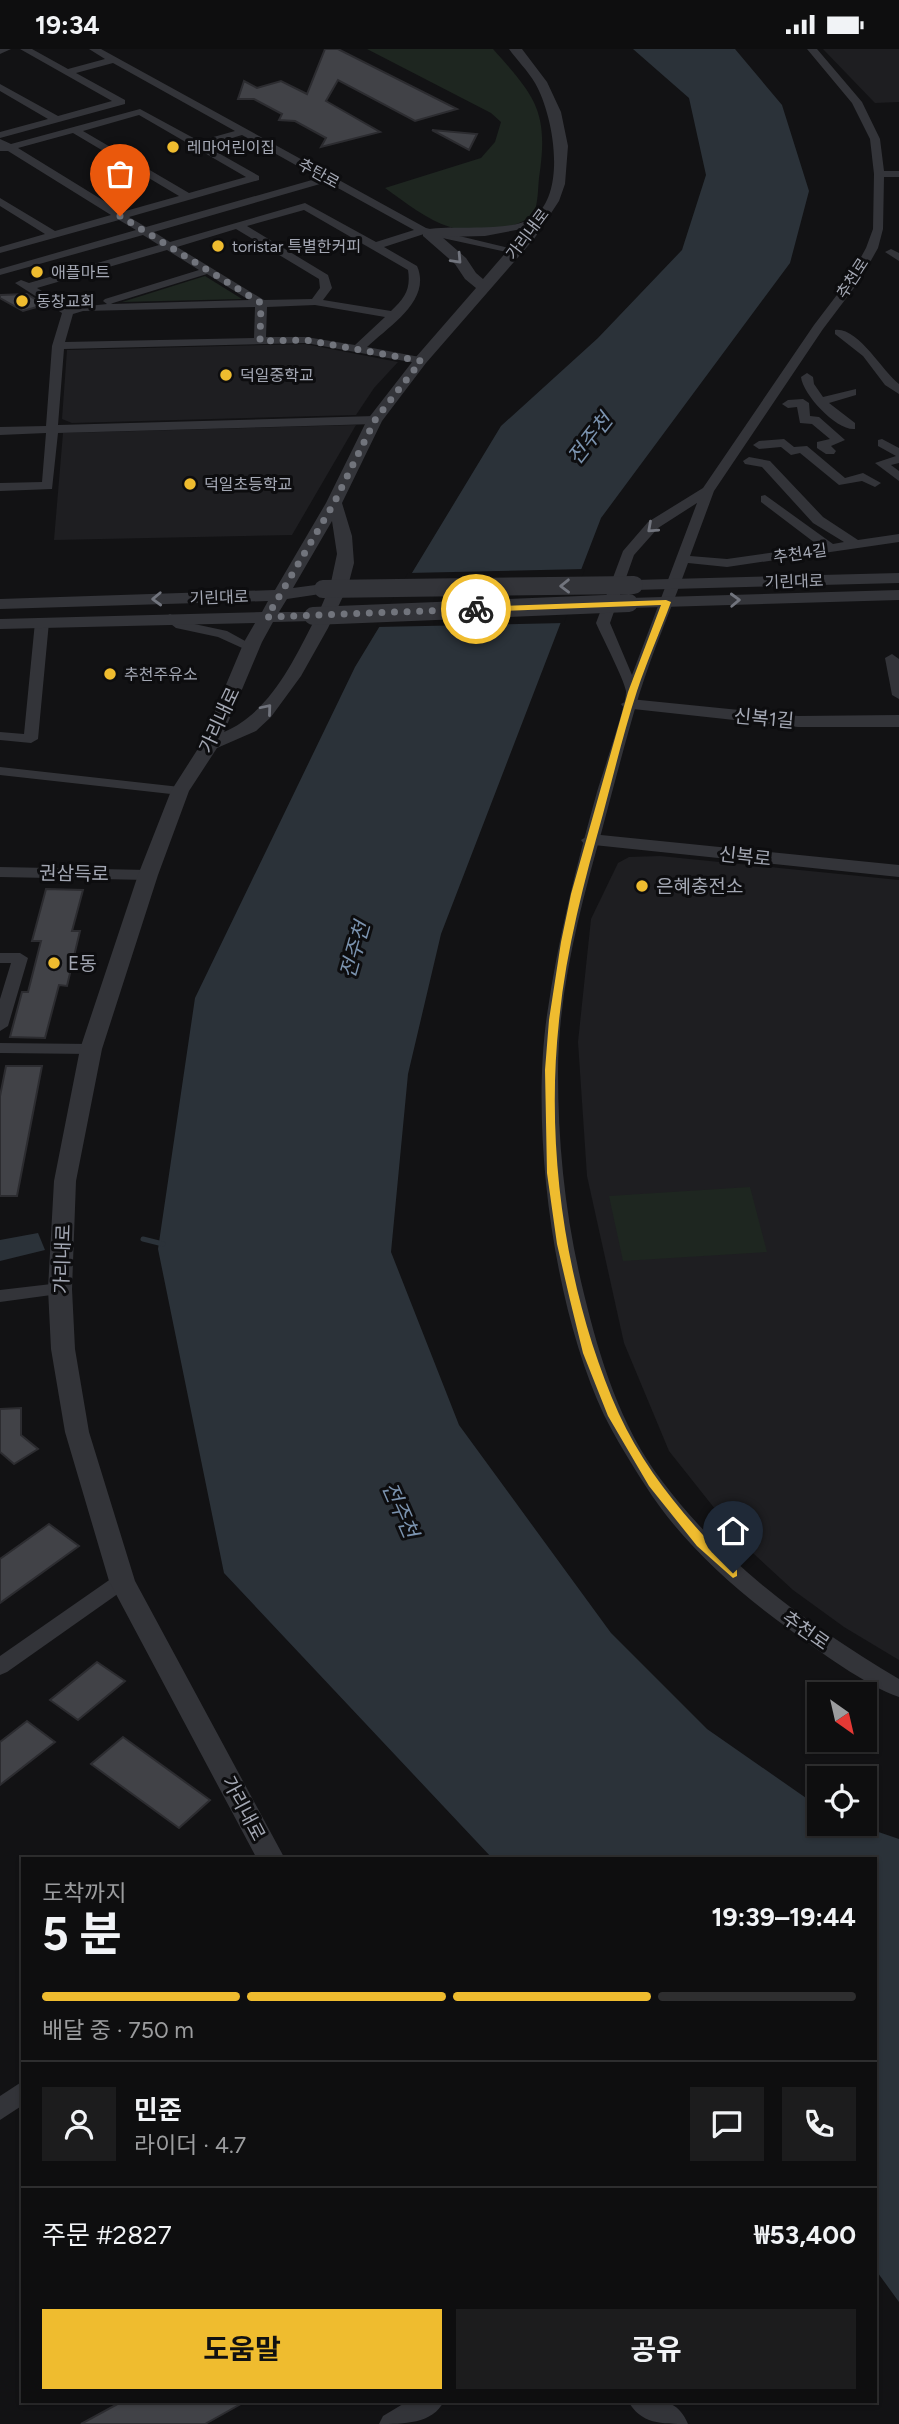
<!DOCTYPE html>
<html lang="ko">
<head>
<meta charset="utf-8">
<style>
	:root { --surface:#0e0e0f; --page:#1c1c1d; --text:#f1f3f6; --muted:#9b9c9e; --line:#2e2e2f; --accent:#efbc2f }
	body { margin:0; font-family:Figtree,"Noto Sans KR",sans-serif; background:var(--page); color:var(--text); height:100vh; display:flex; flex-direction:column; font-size:26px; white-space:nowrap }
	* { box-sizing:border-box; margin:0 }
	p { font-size:23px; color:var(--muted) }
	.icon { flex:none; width:38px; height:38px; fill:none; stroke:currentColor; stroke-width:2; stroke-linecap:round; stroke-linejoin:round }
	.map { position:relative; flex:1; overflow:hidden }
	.side { position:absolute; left:21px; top:1808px; width:856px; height:546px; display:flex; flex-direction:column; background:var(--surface); border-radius:0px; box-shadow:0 2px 5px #0004,0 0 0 2px var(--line) }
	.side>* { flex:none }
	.needle { width:46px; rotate:146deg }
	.controls { position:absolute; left:807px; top:1633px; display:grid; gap:14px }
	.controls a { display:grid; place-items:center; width:70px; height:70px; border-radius:0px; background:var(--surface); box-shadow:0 2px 5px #0004,0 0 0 2px var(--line); font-size:35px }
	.pin { position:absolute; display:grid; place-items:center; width:60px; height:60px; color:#fff; margin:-72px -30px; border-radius:50% 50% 50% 0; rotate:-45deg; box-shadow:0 0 7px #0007 }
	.pin .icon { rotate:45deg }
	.courier { position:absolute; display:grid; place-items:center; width:70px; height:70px; margin:-35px; border:5px solid #efbc2f; border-radius:50%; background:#fff; color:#222; box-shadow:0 2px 9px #0007 }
	.overview em { font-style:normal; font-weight:700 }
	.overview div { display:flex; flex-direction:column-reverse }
	.overview { display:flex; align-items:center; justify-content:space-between; height:119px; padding:0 21px }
	h1 { font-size:46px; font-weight:700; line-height:52px }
	.bar { display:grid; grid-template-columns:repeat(4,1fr); gap:10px 7px; align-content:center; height:84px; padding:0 21px }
	.bar i { height:9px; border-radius:5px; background:var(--line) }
	.bar .on { background:var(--accent) }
	.bar p { grid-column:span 4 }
	.line { display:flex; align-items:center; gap:18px; padding:0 21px; border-top:2px solid var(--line) }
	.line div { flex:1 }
	.round { display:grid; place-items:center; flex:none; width:74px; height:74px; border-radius:0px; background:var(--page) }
	.primary-button { display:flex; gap:14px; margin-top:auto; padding:14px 21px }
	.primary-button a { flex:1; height:80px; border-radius:0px; background:var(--accent); color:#111; font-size:28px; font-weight:700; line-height:80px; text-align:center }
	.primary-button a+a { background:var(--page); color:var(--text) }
	.status { display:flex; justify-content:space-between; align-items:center; height:49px; padding:0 35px; background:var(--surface); direction:ltr }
	.status svg { height:19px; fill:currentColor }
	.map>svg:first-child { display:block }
	.built { fill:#1e1e21 }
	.green { fill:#1e2620 }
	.water { fill:#2b3239 }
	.pier { fill:#121214 }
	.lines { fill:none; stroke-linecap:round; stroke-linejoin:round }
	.stream { stroke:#2b3239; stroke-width:5 }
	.building { fill:#414247; stroke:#2c2c30; stroke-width:2 }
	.minor { fill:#333439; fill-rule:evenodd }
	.tertiary { fill:#333439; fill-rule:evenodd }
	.tertiary-bridge { stroke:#333439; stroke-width:18 }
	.oneway { stroke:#71747d }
	.route { fill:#efbc2f }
	.done { stroke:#71747c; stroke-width:7; stroke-dasharray:0 12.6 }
	.poi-dot { fill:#efbc2f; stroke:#0d0d0f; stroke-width:2.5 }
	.labels { text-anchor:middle; stroke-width:6; stroke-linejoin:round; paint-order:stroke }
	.far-poi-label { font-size:16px; fill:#a4a8b4; stroke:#0d0d0f; text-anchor:start }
	.far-street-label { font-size:16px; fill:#a4a8b4; stroke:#0d0d0f }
	.street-label { font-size:19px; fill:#a4a8b4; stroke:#0d0d0f }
	.poi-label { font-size:19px; fill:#a4a8b4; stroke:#0d0d0f; text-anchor:start }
	.water-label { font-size:21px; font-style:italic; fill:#7b93af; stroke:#0d0d0f }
</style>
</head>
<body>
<div class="status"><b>19:34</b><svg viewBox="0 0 49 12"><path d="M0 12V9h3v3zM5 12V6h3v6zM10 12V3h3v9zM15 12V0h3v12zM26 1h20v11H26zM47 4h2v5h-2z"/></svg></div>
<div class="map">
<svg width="899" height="2375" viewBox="0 0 899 2375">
	<rect width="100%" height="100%" fill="#121214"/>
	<g class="built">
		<path d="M823,0H899V53L875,54Z"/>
		<path d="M305,295L398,313L374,339L356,366L72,374L62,370L67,301Z"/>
		<path d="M356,376L292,486L54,491L63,384Z"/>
		<path d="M660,807L899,831V1611L844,1578L793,1541L742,1494L669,1402L624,1294L587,1127L578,993L591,870L618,814L629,808Z"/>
	</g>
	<g class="green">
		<path d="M367,0H493C536,48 549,63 539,129C538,139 538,152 535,161C526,182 469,184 450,178C427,171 405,153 385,139L481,109L495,93L501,73L491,64Z"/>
		<path d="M205,227L242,250L122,253Z"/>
		<path d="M750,1138L767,1203L623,1212L609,1147Z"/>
	</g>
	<g class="water">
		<path d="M633,0H735L782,56L809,142L790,214L601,469L441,885L408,1025L391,1203L459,1376L611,1584L707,1680L819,1758V1774L855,1775L899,1790V2253L875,2220V1810L492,1809L224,1524L158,1200L195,949L355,618L501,377L598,289L682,201L706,126L689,49Z"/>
		<path d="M38,1184L45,1201L0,1212V1191Z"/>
	</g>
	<path class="pier" d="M585,520L564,574L376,578L408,524Z"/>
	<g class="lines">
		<path class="stream" d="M143,1190L163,1195"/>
	</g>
	<g class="building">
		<path d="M325,0H338L457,60L415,72L338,31L326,52L380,83L321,98L326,89L295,72L279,71L282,65L254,50H238L244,32L257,39L281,32L307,45Z"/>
		<path d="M432,81L477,85L469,101Z"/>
		<path d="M27,245L44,256L23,262L0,249V246Z"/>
		<path d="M46,840L83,841L72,882H80L67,937L59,936L45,989L10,988L22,943H28L41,892H32Z"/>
		<path d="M6,1017H42L17,1147H0V1047Z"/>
		<path d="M21,1359V1386L38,1400L14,1415L0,1403V1360Z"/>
		<path d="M49,1475L79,1497L0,1554V1510Z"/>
		<path d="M97,1613L125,1632L78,1671L50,1651Z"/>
		<path d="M27,1672L55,1693L0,1736V1693Z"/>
		<path d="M123,1688L210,1751L179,1779L91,1715Z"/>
		<path d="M123,2352H246L205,2375H81Z"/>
	</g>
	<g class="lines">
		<g class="minor">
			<path d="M0,0H11L0,5Z"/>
			<path d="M20,0H32L68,20L105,10L89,0H101L426,179L522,202L516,205L424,185L384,198L417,217C432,251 389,277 367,298L425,309V313L421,315L306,294L64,300L58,376L375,367L381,371L375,375L58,384L52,440L0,442V434L42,433L46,384L0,386V378L46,377L52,297L62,264L15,234L21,231L29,234L159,196L143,186L0,226V220L136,181L119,171L0,204V198L45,185L0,157V149L55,182L111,166L8,102H0V90L11,95L140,60L199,92L235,82L113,14L76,24L125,51V55L0,89V83L48,70L0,42V35L58,67L112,52ZM139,66L246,128L189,144L83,82ZM73,84L179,147L122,163L18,99ZM242,86L319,129L146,178L129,168L259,131V127L206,97ZM327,133L414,181L376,193L305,154L170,193L154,183ZM304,161L408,221C411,240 405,249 391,262L323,251L332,239L328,226L247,177ZM236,180L319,230L320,239L312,250L264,251L177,198ZM167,201L199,221L105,250L103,252L107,255L70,259L37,239ZM207,225L249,251L111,255L113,254ZM315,256L385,268L355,296L306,288H266L267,258ZM255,258L254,289L65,293L73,265L83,262Z"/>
			<path d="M807,0H817L862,53L880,90L884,122H899V128H884L883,180L878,199L860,231L823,280L714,442L690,507L727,510L819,497L761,453V447L765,446L833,495L844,493L813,474L762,418L745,415L743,412L749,408L770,412L823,468L858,491L899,485V493L727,518L688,514C672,558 653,601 639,646C626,690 614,736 602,781C580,859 558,942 558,1024C558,1099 566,1172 584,1245C600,1310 620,1377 662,1432C727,1518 807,1575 899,1630V1648C868,1638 816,1600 789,1580C735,1541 680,1492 645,1436C631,1414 616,1390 604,1366C554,1260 530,1083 547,966C558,890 576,818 597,743C602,726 627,654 626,642C624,630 602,588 596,574L623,502L648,473L703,439L814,276L849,230L866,199L873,180L874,125L870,90L852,54ZM697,454L632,626L610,574L634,506L658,479Z"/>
			<path d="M891,200L899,204V212L885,203Z"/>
			<path d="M835,281C858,278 882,322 899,335V345L885,336L863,307L835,285Z"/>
			<path d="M807,324L813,328L814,335L823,348L856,340V346L829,354L855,374V380C837,382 803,346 801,328Z"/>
			<path d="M803,350L809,354L810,367L819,368L845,391L831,397L836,402L834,405H826L817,399V393L830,390L812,375L800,374L797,358L788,359L782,355L788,351Z"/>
			<path d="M784,390L794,398L807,397L845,429L863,424L881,434L875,438L862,432L839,436L800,404L791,406L781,398L759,400L753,396L759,392Z"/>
			<path d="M882,390L899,399V414L891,416L899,422V432L875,414L896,407L878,397V391Z"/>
			<path d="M170,565L185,573L227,582L258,599L251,603L218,588L176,579L163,569Z"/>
			<path d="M42,569L49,573L38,690L31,694L0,691V683L24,685L35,573Z"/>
			<path d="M892,605L899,610V650L892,646L885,609Z"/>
			<path d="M0,718L180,738L187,742L180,746L0,726Z"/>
			<path d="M0,818L148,821L156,826L148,831L0,828Z"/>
			<path d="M0,904H20L28,909L8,977L0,982V950L11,914H0Z"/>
			<path d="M0,994L91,995L99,1000L91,1005L0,1004Z"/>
			<path d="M60,1234L66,1236L69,1240L66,1244L0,1253V1241Z"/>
			<path d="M122,1525L129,1527L132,1532L129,1537L7,1623L0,1626V1607L115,1527Z"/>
			<path d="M23,2032V2056L0,2071V2047Z"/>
			<path d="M408,2352H444C433,2375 403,2375 379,2375L383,2367Z"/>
		</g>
		<g class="tertiary">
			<path d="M509,0H522L547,33L561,63L568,97L565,135L559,152L534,190L426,314L382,372L342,454L352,487L354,514L348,537L328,579L301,627L271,668L256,682L217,699L189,742L158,826L102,1000L76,1132L72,1240L75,1300L89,1383L135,1532L285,1810H257L109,1532L65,1383L51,1300L48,1240L54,1132L80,1000L138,826L171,742L201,695L244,593L255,574L0,580V570L262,563L268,552L0,560V550L275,541L326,454L367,371L416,308L476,239L465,230L455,215L423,187V181C450,175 513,185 535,167C567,141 553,65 535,34C528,22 517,11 509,0ZM527,179L483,230L476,224L466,209L442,188L485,187ZM332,472L337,505L330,538L323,535L293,539ZM327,544L319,563H279L287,550ZM314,572C293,613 269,664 224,683L262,593L273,573Z"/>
			<path d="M899,524V534L634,541L625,536L634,531Z"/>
			<path d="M899,541V551L629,559L620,554L629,549Z"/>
			<path d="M630,650L798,667L899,666V678H798L624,659L621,655Z"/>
			<path d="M591,785L899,816V828L584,795L581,791Z"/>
			<path d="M628,2352C655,2352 676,2346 688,2375C661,2375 641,2375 628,2352Z"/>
		</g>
		<g class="tertiary-bridge">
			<path d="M323,540L634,536"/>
			<path d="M313,567L629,554"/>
		</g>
	</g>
	<defs><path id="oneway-chevron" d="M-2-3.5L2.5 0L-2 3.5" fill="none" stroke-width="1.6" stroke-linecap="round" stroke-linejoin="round" transform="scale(1.75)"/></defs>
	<g class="oneway">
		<use href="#oneway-chevron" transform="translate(457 210) rotate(47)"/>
		<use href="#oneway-chevron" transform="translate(652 479) rotate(138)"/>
		<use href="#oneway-chevron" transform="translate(565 537) rotate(179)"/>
		<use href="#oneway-chevron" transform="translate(157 550) rotate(178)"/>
		<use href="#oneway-chevron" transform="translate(735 551) rotate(-2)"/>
		<use href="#oneway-chevron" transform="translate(267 660) rotate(-50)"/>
	</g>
	<path class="route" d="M666,551L671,553C660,583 647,612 637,642C624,682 614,724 603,765C584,833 566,901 559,972C545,1102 566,1246 619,1365C646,1424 691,1476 737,1521V1527L733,1529L697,1497L649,1437L608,1367L583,1304L570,1251L557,1195L547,1124L545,1021L549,971L561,893L571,845L628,643L661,556L476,563L471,560L476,558Z"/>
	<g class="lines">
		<path class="done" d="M120,167L261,254L260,292L306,291L421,312L375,371L334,454L267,568L476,560"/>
	</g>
	<g class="poi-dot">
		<circle cx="173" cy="98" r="7"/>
		<circle cx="218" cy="197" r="7"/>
		<circle cx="37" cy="223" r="7"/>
		<circle cx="22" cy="252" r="7"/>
		<circle cx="226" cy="326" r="7"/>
		<circle cx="190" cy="435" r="7"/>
		<circle cx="110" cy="625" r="7"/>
		<circle cx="642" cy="837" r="7"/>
		<circle cx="54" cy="914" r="7"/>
	</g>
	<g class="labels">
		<g class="far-poi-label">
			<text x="187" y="104">레마어린이집</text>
			<text x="232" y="203">toristar 특별한커피</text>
			<text x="51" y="229">애플마트</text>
			<text x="36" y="258">동창교회</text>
			<text x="240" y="332">덕일중학교</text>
			<text x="204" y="441">덕일초등학교</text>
			<text x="124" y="631">추천주유소</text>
		</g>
		<g class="far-street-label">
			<text transform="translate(319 124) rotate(29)" y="6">추탄로</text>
			<text transform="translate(527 185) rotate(-53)" y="6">가리내로</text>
			<text transform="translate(852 229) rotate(-57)" y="6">추천로</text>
			<text transform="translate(800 504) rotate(-8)" y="6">추천4길</text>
			<text transform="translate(794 532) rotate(-2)" y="6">기린대로</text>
			<text transform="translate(219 548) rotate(-2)" y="6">기린대로</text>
		</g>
		<g class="street-label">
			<text transform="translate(764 669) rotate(5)" y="7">신복1길</text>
			<text transform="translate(219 671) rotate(-65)" y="7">가리내로</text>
			<text transform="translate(745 807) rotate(6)" y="7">신복로</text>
			<text transform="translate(74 824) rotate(1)" y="7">권삼득로</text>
			<text transform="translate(62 1210) rotate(-88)" y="7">가리내로</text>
			<text transform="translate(806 1581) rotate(35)" y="7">추천로</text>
			<text transform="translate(244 1759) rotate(62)" y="7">가리내로</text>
		</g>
		<g class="poi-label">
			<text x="656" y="844">은혜충전소</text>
			<text x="68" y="921">E동</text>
		</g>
		<g class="water-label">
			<text transform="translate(590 390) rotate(-52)" y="7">전주천</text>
			<text transform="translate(355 901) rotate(-74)" y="7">전주천</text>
			<text transform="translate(400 1461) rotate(66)" y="7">전주천</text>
		</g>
	</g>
</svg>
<div class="controls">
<a><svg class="needle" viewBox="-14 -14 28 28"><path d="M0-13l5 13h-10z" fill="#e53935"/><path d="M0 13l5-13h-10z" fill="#9b9c9e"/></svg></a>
<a><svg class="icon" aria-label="locate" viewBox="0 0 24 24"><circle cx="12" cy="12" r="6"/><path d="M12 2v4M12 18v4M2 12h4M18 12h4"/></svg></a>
</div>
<div class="pin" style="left:120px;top:167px;background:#ea580c"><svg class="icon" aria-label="bag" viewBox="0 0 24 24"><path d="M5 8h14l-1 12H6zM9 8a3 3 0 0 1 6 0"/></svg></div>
<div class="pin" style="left:733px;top:1524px;background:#1f2937"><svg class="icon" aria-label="home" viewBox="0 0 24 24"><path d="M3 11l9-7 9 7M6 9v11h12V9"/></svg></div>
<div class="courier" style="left:476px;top:560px"><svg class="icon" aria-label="bike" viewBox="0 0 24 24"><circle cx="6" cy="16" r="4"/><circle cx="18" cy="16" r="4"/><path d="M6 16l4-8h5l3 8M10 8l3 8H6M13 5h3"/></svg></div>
<section class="side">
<div class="overview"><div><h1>5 분</h1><p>도착까지</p></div><em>19:39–19:44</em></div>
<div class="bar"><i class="on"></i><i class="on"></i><i class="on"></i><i></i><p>배달 중 · 750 m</p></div>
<div class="line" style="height:126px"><a class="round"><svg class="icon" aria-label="person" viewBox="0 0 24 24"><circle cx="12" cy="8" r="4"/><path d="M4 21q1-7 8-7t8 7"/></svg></a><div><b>민준</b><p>라이더 · 4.7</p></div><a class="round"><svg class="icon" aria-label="chat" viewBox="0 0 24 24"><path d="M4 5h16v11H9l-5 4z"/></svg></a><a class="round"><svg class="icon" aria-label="phone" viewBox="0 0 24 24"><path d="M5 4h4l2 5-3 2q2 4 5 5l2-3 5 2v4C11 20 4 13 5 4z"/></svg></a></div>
<div class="line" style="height:91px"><div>주문 #2827</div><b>₩53,400</b></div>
<div class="primary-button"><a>도움말</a><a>공유</a></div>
</section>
</div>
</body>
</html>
